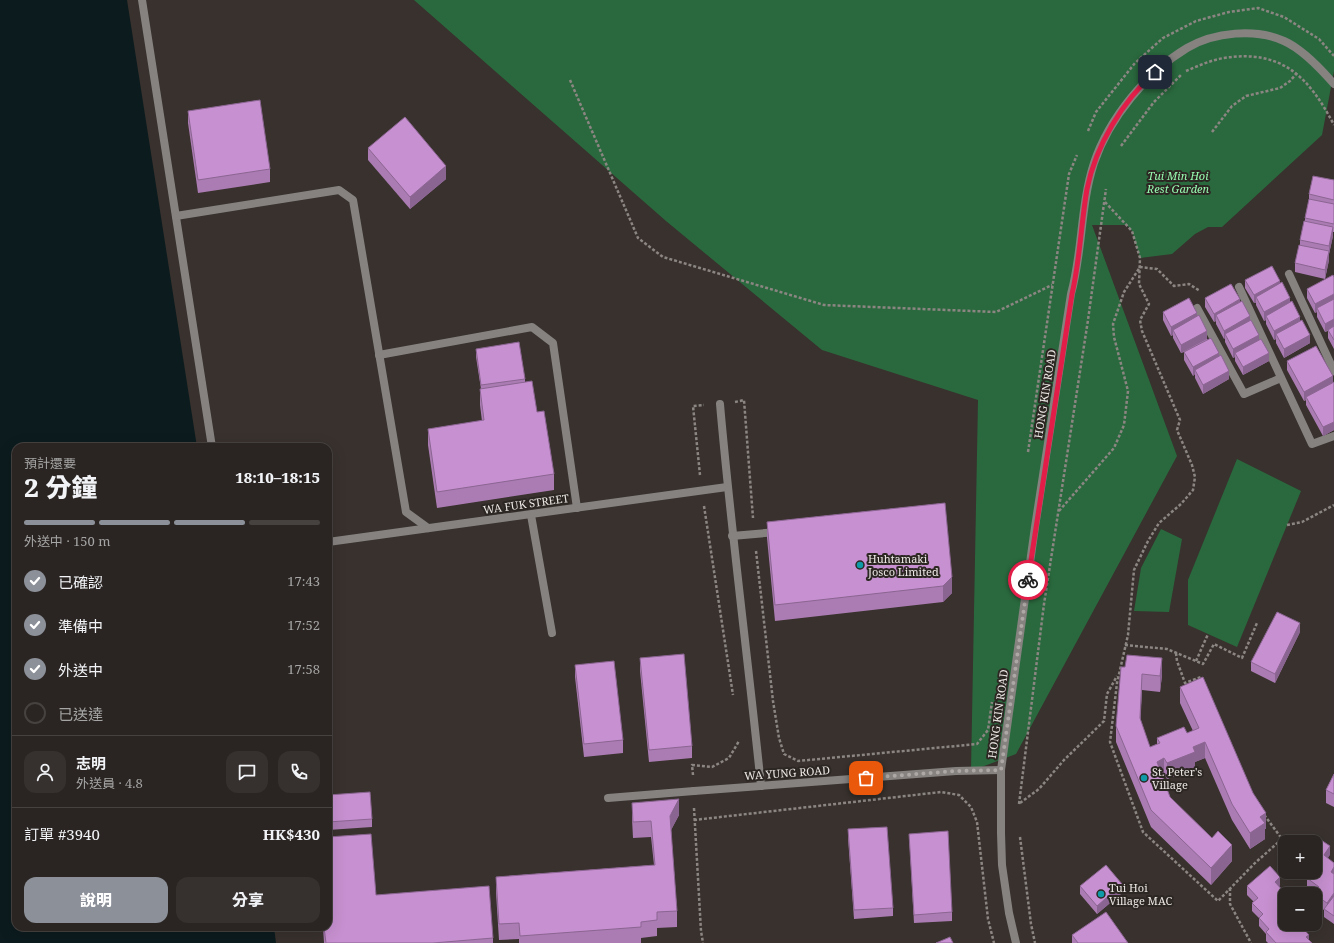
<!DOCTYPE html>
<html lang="zh-TW">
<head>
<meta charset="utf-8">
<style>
	:root { --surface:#2a2522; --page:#36312f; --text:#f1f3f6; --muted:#a5a5a5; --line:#464240; --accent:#8c9099 }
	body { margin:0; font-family:"Noto Serif","Noto Sans TC",serif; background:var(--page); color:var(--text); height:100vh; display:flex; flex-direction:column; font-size:15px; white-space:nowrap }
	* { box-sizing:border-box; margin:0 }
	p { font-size:13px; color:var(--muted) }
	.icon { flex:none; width:22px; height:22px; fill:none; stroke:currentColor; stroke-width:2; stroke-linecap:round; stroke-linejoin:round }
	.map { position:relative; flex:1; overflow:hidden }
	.drawer { position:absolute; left:12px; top:443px; width:320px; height:488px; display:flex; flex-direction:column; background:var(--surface); border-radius:12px; box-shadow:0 4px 16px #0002,0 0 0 1px var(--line) }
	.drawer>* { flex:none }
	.tools { position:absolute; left:1278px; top:835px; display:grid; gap:8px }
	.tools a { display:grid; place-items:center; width:44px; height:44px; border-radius:8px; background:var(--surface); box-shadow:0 4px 16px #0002,0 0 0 1px var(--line); font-size:20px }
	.pin { position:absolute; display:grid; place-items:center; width:34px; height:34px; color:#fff; margin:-17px; border-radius:8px; box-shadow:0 2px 6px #0006 }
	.courier { position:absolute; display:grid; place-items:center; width:40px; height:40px; margin:-20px; border:3px solid #e11d48; border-radius:50%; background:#fff; color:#222; box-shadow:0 1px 5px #0007 }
	.head em { font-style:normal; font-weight:800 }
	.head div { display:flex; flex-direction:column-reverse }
	.head { display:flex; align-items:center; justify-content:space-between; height:68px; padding:0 12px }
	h1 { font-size:26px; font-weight:800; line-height:30px }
	.bar { display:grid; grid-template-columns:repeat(4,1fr); gap:6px 4px; align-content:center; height:48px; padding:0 12px }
	.bar i { height:5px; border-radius:3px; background:var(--line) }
	.bar .selected { background:var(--accent) }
	.bar p { grid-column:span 4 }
	.line { display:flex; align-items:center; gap:10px; padding:0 12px; border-top:1px solid var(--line) }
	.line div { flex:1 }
	.round { display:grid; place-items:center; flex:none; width:42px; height:42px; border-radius:12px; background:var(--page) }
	ol { padding:0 12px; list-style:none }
	li { display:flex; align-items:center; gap:12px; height:44px }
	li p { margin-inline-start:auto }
	li .icon { padding:4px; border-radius:50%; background:var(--accent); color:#fff; stroke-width:4 }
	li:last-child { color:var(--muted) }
	li i { width:22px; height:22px; border:2px solid var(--line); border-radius:50% }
	.button { display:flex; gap:8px; margin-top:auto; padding:8px 12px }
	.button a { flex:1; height:46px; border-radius:12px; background:var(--accent); color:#fff; font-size:16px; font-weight:800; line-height:46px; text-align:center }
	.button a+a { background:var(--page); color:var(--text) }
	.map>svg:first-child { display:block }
	.green { fill:#2a693e }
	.water { fill:#0c1b1e }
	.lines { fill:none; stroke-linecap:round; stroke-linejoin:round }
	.path { stroke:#8c8683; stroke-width:2.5; stroke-dasharray:3 2; stroke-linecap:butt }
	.service { stroke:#858280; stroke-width:8 }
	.minor { stroke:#858280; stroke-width:8 }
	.tertiary { stroke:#858280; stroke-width:8 }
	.wall { fill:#ab7cb3 }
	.shaded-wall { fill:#8b6592 }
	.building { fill:#c790d0; stroke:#8b6592 }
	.done { stroke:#ada8a5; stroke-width:4; stroke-dasharray:0 7.2 }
	.route { stroke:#e11d48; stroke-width:5 }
	.culture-dot { fill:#0f9aa8; stroke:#2d2723; stroke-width:1.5 }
	.labels { text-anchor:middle; stroke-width:4; stroke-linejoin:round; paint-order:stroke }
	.park-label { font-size:11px; font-style:italic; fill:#97fbb1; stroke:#2d2723 }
	.street-label { font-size:11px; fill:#ece8e5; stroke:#2d2723 }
	.poi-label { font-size:11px; fill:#ece8e5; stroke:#2d2723; text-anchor:start }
</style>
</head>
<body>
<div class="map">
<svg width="1334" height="943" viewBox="0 0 1334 943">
	<rect width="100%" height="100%" fill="#38312d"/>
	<g class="green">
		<path d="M414,0H1334V71L1322,135L1222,227H1208L1195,234L1172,254L1140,258L1132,231L1127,225H1092L1177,456L1016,754L971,771L978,400L822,350L666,221Z"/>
		<path d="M1237,459L1301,491L1237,647L1188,625V580Z"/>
		<path d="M1161,529L1182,539L1169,612L1134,611L1141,568Z"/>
	</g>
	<path class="water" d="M0,0H127L197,447H16V927H274L276,943H0Z"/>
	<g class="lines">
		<g class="path">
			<path d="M1186,71C1198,66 1211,60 1224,58C1282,49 1309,77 1334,125"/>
			<path d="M570,80L638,238L663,257L824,305L996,312L1052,285"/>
			<path d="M1088,131L1096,112L1135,63L1163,38L1196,21L1229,12L1258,8L1284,17L1319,39L1334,56"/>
			<path d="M1212,132L1232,106L1246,96L1280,88L1290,81L1297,73"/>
			<path d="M1121,146L1154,102L1181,75"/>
			<path d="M1105,202L1132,231L1140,258L1139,284L1149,304L1140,320L1142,331L1180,420L1177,430L1192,465L1195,477L1193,490L1181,504L1159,523L1148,541L1134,570L1128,635L1117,683L1110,742L1143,832L1218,901L1255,863L1282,839L1265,816"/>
			<path d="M735,402L744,400L753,518"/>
			<path d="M1028,452L1069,174L1077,155"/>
			<path d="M700,475L693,406L704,405"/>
			<path d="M704,506L733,695"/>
			<path d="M1059,511L1114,448L1124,425L1128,391L1114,337L1113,324L1124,292L1140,267L1157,269L1174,286L1189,284L1200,291"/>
			<path d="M1287,525L1302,522L1334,505"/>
			<path d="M756,551L773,701L779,738L784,754L798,761L977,744L988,730L992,702"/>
			<path d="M1125,645L1167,649L1203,664L1214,644L1242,658L1257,623"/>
			<path d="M1176,653L1177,661L1185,683L1201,677L1203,681"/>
			<path d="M1196,661L1208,634"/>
			<path d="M693,775L692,765L712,767L729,758L739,741"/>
			<path d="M1020,803L1039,789L1064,760L1104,721L1107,694L1117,676"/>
			<path d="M1019,804L1044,604L1088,320L1106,189"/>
			<path d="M694,808L701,931L703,943"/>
			<path d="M694,820L941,792L959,795L971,807L977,822L988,919L994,943"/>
			<path d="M1020,837L1031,924L1035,943"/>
			<path d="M1230,888V904L1251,943"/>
		</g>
		<g class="service">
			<path d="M142,0L212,447"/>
			<path d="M176,216L339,190L353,200L406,512L428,528"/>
			<path d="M379,355L532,327L553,343L577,508"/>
			<path d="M531,515L552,633"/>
			<path d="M328,542L727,487"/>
			<path d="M608,798L694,791"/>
		</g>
		<g class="minor">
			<path d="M1289,274L1334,371"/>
			<path d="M1239,287L1312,444L1334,436"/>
			<path d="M1197,308L1244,394L1281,378"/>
			<path d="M720,404C731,531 748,658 761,786"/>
			<path d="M732,536L777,532"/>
			<path d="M694,791L956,771L1001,770"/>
		</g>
		<path class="tertiary" d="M1016,943L1009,913L1002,865L1001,833V770L1035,527L1071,294C1083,251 1080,206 1094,163C1109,118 1147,72 1187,48C1214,32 1256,28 1284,41C1302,49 1321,69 1334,84"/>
	</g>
	<g class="wall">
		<path d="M188,111L270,169V182L198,193L188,123Z"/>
		<path d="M368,148L446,179L410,209L368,160Z"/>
		<path d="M1334,180V232H1333V236L1329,254V260L1325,279L1295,272V263L1300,245V240L1305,221V218L1309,200V194Z"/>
		<path d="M1334,277V349L1328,338V331L1325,332L1317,317V312L1315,313L1307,298V289Z"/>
		<path d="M1245,280L1280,283L1300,321L1310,343L1284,358L1276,343V339L1274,340L1266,324V320L1264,321L1256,305V303H1254L1245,288Z"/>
		<path d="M1205,298L1240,302L1250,320L1269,361L1243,375L1235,361V357L1233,358L1225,342V338L1224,339L1216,324V321L1214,322L1205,307Z"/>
		<path d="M1163,312L1197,316L1207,339L1219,356L1229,379L1203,394L1195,378V374L1193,376L1184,360V352L1181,353L1173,338V335L1171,336L1163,320Z"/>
		<path d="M476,349L525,379V382L537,412L554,474V490L437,508L428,445V429L482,421L480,405V389H481L476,357Z"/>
		<path d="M1287,361L1333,382H1334V430L1323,436L1306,405V400L1304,401L1287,370Z"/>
		<path d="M945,503L952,593L943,602L775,621L767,538V522Z"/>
		<path d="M1300,632L1275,683L1251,671V662Z"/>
		<path d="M640,658L692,746V758L649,762L640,671Z"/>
		<path d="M575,665L623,740V753L584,757L575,677Z"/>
		<path d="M1125,667L1162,675L1160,692L1142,690L1140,720L1150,747L1157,744V738L1187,733L1193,731L1180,703V687L1266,829H1265V839L1250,849L1232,820L1205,758L1195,762V768L1167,779L1164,774L1162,775L1170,797L1232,861L1211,885L1151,827L1116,742V726Z"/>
		<path d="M1334,774V807L1326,803V790Z"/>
		<path d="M328,795L372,819V827L328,830Z"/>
		<path d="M632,803L679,815L671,830L677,911V927L657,928V936L641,938V943H519V939L499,940L496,893V877L654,865L651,837L633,838L632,819Z"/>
		<path d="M848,829L893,908V916L854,919L848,838Z"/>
		<path d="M909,834L952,912V921L914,923Z"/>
		<path d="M1330,855L1327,858L1334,863V924L1324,917V910L1315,903V892L1307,887V878L1310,875L1306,872H1315Z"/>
		<path d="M1280,885L1279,886L1285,894V924L1309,940L1312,943H1268L1266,941V934L1259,926V918L1252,911V903L1254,902L1247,895V886Z"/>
		<path d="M1080,886L1122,893L1097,914L1080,894Z"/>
		<path d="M376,895L493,938V943H324L323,927H328Z"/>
		<path d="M1072,935L1128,943H1072Z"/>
	</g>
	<g class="shaded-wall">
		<path d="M446,166V179L410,209V197Z"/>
		<path d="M1333,227V236L1329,254V246Z"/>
		<path d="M1329,251V260L1325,279V270Z"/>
		<path d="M1280,281V289L1256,297V303H1254V295Z"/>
		<path d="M1334,294V303L1317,308V312L1315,313V304Z"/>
		<path d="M1290,298V306L1266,316V320L1264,321V312Z"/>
		<path d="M1240,299V308L1216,315V321L1214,322V314Z"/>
		<path d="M1197,313V322L1173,330V335L1171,336V327Z"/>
		<path d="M1250,316V325L1225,334V338L1224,339V331Z"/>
		<path d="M1300,317V325L1276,334V339L1274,340V331Z"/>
		<path d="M1334,319V327L1325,332V324Z"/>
		<path d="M1207,331V339L1181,353V345Z"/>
		<path d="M1259,335V344L1235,353V357L1233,358V349Z"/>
		<path d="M1310,335V343L1284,358V349Z"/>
		<path d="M1219,353V361L1195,370V374L1193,376V367Z"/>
		<path d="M1269,353V361L1243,375V367Z"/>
		<path d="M1229,371V379L1203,394V385Z"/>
		<path d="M1333,376V385L1306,397V400L1304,401V392Z"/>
		<path d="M1334,422V430L1323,436V427Z"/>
		<path d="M952,577V593L943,602V586Z"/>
		<path d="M1300,623V632L1275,683V674Z"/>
		<path d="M1162,658V675L1160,692V676Z"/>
		<path d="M1142,674V690L1140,734V718Z"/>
		<path d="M1205,742V758L1195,762V768L1167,779V763L1193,747Z"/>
		<path d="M1164,758V774L1157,778V762Z"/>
		<path d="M679,799V815L670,832V816Z"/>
		<path d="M1266,813V829H1265V839L1250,849V833L1260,817Z"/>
		<path d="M1232,845V861L1211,885V868Z"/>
		<path d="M1330,846V855L1324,864V855Z"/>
		<path d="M1334,867V876L1331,872Z"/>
		<path d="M1280,877V885L1275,890V882Z"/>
		<path d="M1122,884V893L1097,914V906Z"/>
		<path d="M1285,893V902L1281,897Z"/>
		<path d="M1334,893V902L1327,910V903Z"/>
		<path d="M1309,935V943L1306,937Z"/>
	</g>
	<g class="building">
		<path d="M260,100L270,169L198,180L188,111Z"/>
		<path d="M405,117L446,166L410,197L368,148Z"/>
		<path d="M1313,176L1334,180V200L1309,194Z"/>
		<path d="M1309,199L1334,204V224L1305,218Z"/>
		<path d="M1304,221L1333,227L1329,246L1300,240Z"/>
		<path d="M1299,245L1329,251L1325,270L1295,263Z"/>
		<path d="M1272,266L1280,281L1254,295L1245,280Z"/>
		<path d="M1333,275L1334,277V294L1315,304L1307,289Z"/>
		<path d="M1282,282L1290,298L1264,312L1256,297Z"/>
		<path d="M1231,284L1240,299L1214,314L1205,298Z"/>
		<path d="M1189,298L1197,313L1171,327L1163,312Z"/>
		<path d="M1334,299V319L1325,324L1317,308Z"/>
		<path d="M1242,301L1250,316L1224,331L1216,315Z"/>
		<path d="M1292,301L1300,317L1274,331L1266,316Z"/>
		<path d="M1199,315L1207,331L1181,345L1173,330Z"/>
		<path d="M1251,320L1259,335L1233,349L1225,334Z"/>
		<path d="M1302,320L1310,335L1284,349L1276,334Z"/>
		<path d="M1334,326V340L1328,330Z"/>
		<path d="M1211,338L1219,353L1193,367L1184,352Z"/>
		<path d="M1261,339L1269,353L1243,367L1235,353Z"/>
		<path d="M519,342L525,379L481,385L476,349Z"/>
		<path d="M1316,346L1333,376L1304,392L1287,361Z"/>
		<path d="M1221,355L1229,371L1203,385L1195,370Z"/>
		<path d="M532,381L537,412L544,411L554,474L437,492L428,429L484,420L480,389Z"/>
		<path d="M1334,382V422L1323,427L1306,397Z"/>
		<path d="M945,503L952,577L943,586L775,605L767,522Z"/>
		<path d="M1277,612L1300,623L1275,674L1251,662Z"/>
		<path d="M684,654L692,746L649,750L640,658Z"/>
		<path d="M1127,655L1162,658L1160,676L1142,674L1140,718L1150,747L1160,743L1157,738L1184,727L1187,733L1199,728L1180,687L1203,677L1253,793L1266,813L1260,817L1265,823L1250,833L1232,804L1205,742L1193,747L1195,752L1167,763L1164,758L1157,762L1170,797L1212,838L1218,831L1232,845L1211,868L1151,810L1116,726L1121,667H1125Z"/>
		<path d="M614,661L623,740L584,744L575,665Z"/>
		<path d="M1334,774V794L1326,790Z"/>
		<path d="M370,792L372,819L328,822V795Z"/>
		<path d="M679,799L670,816L677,911L657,912V920L641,922V927L520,936L519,923L499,924L496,877L655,865L651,821L633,822L632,803Z"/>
		<path d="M887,827L893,908L854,910L848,829Z"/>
		<path d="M948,831L952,912L914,915L909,834Z"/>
		<path d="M371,834L376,895L489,886L493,938L433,943H326L324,927H328V837Z"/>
		<path d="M1318,838L1330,846L1324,855L1334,863V867L1331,872L1334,874V893L1327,903L1314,894L1319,887L1307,878L1312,872H1315V842H1314Z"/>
		<path d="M1106,865L1122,884L1097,906L1080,886Z"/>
		<path d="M1270,866L1280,877L1275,882L1285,893L1281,897L1285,902V924H1299L1309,935L1306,937L1312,943H1276L1266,932L1269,929L1259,918L1263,914L1252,903L1258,898L1247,886Z"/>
		<path d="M1334,896V916L1324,909Z"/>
		<path d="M1106,912L1128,943H1078L1072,935Z"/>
		<path d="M950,937L953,943H936Z"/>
	</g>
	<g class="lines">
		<path class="done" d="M866,778L956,771L1001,770L1028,580"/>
		<path class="route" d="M1028,580L1072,294C1080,260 1081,224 1087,189C1096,145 1122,102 1155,72"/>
	</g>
	<g class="culture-dot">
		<circle cx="860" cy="565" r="4"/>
		<circle cx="1144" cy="778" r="4"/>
		<circle cx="1101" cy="894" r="4"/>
	</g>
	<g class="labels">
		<g class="park-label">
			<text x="1178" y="180">Tui Min Hoi<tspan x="1178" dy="13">Rest Garden</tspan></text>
		</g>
		<g class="street-label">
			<text transform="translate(1045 394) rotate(-81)" y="4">HONG KIN ROAD</text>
			<text transform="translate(526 504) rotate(-8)" y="4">WA FUK STREET</text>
			<text transform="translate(998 714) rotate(-82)" y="4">HONG KIN ROAD</text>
			<text transform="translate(787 773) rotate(-4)" y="4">WA YUNG ROAD</text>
		</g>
		<g class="poi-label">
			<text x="868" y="563">Huhtamaki<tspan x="868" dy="13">Josco Limited</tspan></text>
			<text x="1152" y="776">St. Peter's<tspan x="1152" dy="13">Village</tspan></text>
			<text x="1109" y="892">Tui Hoi<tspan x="1109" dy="13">Village MAC</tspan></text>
		</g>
	</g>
</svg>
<div class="tools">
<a>+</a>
<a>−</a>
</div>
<div class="pin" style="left:866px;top:778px;background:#ea580c"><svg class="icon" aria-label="bag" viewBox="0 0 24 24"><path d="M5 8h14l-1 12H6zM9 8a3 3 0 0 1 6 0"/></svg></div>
<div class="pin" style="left:1155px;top:72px;background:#1f2937"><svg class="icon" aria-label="home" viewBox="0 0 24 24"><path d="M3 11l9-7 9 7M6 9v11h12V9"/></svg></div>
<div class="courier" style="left:1028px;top:580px"><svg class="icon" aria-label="bike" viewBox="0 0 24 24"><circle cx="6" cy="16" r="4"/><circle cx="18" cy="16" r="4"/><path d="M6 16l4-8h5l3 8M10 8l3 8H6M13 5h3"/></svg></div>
<section class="drawer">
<div class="head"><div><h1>2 分鐘</h1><p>預計還要</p></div><em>18:10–18:15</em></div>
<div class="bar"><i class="selected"></i><i class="selected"></i><i class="selected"></i><i></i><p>外送中 · 150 m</p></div>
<ol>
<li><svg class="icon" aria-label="check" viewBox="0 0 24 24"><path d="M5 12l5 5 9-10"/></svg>已確認<p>17:43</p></li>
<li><svg class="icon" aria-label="check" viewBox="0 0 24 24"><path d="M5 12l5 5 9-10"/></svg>準備中<p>17:52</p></li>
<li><svg class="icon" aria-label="check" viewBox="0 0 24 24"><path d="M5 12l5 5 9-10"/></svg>外送中<p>17:58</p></li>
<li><i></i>已送達</li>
</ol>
<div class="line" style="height:72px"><a class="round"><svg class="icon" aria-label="person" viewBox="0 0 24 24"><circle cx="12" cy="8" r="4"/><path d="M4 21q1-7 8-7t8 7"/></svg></a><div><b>志明</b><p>外送員 · 4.8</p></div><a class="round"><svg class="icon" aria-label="chat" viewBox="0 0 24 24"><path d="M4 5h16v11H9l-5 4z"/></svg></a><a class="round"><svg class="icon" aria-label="phone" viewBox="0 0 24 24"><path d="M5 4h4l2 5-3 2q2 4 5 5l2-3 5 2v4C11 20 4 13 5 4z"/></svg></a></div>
<div class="line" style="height:52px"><div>訂單 #3940</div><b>HK$430</b></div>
<div class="button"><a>說明</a><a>分享</a></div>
</section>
</div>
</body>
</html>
